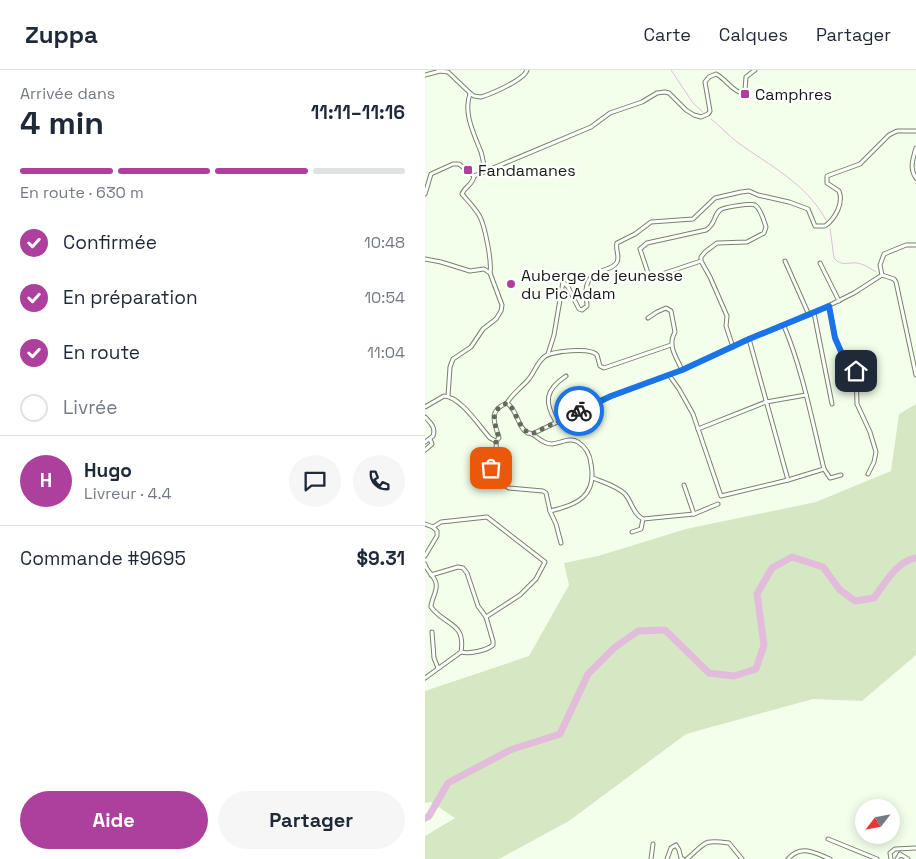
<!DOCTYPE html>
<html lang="fr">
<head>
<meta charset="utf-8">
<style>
	:root { --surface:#fff; --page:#f6f6f7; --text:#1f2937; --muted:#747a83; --line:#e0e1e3; --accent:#ad3f9d }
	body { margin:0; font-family:"Space Grotesk",sans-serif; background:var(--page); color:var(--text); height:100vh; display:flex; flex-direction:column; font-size:19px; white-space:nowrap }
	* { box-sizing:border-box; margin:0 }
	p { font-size:16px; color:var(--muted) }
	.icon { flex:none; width:28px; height:28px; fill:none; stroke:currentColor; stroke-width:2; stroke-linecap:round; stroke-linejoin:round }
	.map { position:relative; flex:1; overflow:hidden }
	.panel { display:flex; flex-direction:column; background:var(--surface); width:425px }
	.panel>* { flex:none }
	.needle { width:32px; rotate:238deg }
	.controls { position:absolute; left:430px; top:729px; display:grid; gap:10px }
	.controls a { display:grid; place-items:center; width:45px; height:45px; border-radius:50%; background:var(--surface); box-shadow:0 2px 12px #0003; font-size:25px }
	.pin { position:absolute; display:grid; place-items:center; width:42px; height:42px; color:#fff; margin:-21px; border-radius:10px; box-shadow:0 2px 8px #0006 }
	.courier { position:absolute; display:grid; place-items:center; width:50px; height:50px; margin:-25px; border:4px solid #1a73e8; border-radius:50%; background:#fff; color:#222; box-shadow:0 1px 6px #0007 }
	.overview em { font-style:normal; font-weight:700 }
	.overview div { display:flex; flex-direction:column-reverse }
	.overview { display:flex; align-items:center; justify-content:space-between; height:85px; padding:0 20px }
	h1 { font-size:32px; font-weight:700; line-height:38px }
	.bar { display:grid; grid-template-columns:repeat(4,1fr); gap:8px 5px; align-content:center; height:60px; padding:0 20px }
	.bar i { height:6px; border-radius:4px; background:var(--line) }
	.bar .current { background:var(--accent) }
	.bar p { grid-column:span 4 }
	.line { display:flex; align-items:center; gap:12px; padding:0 20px; border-top:1px solid var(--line) }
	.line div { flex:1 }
	.round { display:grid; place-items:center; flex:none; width:52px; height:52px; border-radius:26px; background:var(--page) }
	ol { padding:0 20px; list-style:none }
	li { display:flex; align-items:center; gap:15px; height:55px }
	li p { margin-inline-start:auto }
	li .icon { padding:5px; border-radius:50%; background:var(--accent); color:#fff; stroke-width:4 }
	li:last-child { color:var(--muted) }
	li i { width:28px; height:28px; border:2px solid var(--line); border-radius:50% }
	.primary-button { display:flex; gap:10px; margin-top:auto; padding:10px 20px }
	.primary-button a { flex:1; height:58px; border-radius:30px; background:var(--accent); color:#fff; font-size:20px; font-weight:700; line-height:58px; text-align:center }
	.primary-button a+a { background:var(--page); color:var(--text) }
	header { display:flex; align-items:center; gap:30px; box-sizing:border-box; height:70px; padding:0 25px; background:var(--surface); border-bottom:1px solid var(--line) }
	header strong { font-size:24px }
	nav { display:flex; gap:28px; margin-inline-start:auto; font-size:18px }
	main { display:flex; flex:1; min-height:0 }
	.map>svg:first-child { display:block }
	.green { fill:#d5e8c3 }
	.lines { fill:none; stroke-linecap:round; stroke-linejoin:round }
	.stream { stroke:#e2bcda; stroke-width:1 }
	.river { stroke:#e2bcda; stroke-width:7 }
	.minor-casing { stroke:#758466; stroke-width:5 }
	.minor { stroke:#fff; stroke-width:3 }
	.done { stroke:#636b5c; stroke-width:5; stroke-dasharray:0 9 }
	.route { stroke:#1a73e8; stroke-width:6 }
	.poi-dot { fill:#ad3f9d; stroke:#fff; stroke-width:2 }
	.labels { text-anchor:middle; stroke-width:4.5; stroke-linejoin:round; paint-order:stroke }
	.poi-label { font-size:16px; fill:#151b0f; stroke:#fff; text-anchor:start }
</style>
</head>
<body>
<header>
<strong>Zuppa</strong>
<nav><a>Carte</a><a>Calques</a><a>Partager</a></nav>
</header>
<main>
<section class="panel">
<div class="overview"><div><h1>4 min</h1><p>Arrivée dans</p></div><em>11:11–11:16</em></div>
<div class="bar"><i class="current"></i><i class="current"></i><i class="current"></i><i></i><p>En route · 630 m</p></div>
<ol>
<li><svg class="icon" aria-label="check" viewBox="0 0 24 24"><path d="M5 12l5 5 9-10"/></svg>Confirmée<p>10:48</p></li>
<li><svg class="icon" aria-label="check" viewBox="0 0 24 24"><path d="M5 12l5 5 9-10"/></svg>En préparation<p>10:54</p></li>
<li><svg class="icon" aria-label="check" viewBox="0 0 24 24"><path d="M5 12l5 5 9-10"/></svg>En route<p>11:04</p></li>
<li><i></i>Livrée</li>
</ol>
<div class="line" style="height:90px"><b class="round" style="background:var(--accent);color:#fff">H</b><div><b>Hugo</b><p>Livreur · 4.4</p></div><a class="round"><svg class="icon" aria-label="chat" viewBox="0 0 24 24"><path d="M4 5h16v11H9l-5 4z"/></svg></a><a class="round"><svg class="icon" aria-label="phone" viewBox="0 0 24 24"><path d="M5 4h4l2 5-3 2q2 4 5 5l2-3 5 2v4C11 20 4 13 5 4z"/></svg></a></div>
<div class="line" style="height:65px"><div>Commande #9695</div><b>$9.31</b></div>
<div class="primary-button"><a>Aide</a><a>Partager</a></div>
</section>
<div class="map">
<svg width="491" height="789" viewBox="0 0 491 789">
	<rect width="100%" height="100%" fill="#f4ffeb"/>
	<path class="green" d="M491,334V585L437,631L388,629L261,664L144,751L74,789H0V766L30,748L6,732L0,733V621L104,586L144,515L139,493L173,486L261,459L391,432L466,401L474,344Z"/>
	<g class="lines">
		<g class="stream">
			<path d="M246,0L268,33L278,42"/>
			<path d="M286,49C295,56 303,65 312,72C345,96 381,113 401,150"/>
			<path d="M405,158L409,188C416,197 423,192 432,193C439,194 446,199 451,202"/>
		</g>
		<path class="river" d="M0,748L4,746L23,713L85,680L135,664L163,604L189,578L213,561L240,560L284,603L309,606L331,599L339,575L332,524L347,498L367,487L398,497L415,520L430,531L449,528C460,513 472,491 491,488"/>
		<g class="minor-casing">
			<g id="minor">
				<path d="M0,5L15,1L23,2L45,23L49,26L56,27C66,24 99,10 102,0"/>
				<path d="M45,24C38,43 49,64 56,82C58,88 59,96 60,102"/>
				<path d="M491,78C488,89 484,98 491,108"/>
				<path d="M49,106L166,57L185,43L217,32L232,23L240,22L244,23L261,40L269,45L276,47L283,44L285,41L280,12L284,7L291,4C301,9 307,21 317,23L320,20L321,7L330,0"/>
				<path d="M0,124L6,104L28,94H34L49,106"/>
				<path d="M0,189L16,192L45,201L59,199L65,203C67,192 60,155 54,145C49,137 43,131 37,124C40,116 48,115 49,106"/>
				<path d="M276,191L228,207L223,203L215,179L222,173L281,160C291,154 288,146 295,140C299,137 326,133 330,135C336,139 339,151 341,157L339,163L322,172L292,173L280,182L276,187V191L285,207L302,246L301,256L308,277"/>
				<path d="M360,191L384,245"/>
				<path d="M395,193L414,231"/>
				<path d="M457,205L469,209L471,212L491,305"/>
				<path d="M457,205L455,195L459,184L481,175H491"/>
				<path d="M138,212L143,217L154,239L157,240L162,236C162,230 160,225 161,220C164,195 186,204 192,192C195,186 190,179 192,173L210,164L226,152L268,149L290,128L316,122L324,121L333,125L364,132L383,139L390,156H400C410,149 419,133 414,121L402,113V106L435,94L464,65L472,61H491"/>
				<path d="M404,236L410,268L418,286L431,301L432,334L445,362L451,382L449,392L443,404"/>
				<path d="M389,243L407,334"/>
				<path d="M223,248L232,242L241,238L246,241L250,262C242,276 251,286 257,300"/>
				<path d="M359,256C378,301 387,351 399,399L405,408L416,405"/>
				<path d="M324,269L363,410"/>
				<path d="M123,284L129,265L138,212"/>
				<path d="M244,305L254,319L268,344L296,426L363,410L399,399"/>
				<path d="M23,326L25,297L28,289L46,277L58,259L71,249L76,241L77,235L65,203"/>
				<path d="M82,333C87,324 96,318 103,310C109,303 112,293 119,287C126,281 166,277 172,285C173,288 174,293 175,296L179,298L246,275"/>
				<path d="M0,337L19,326C36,327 54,356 65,368L71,371L74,368C70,353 62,341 82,333C92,340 92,354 100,361C106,366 101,361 107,364C114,368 118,374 127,374C136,373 145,367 153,372C161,377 165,385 166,394C172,426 152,435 125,441"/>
				<path d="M0,347C6,353 11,358 8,366L0,372"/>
				<path d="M131,352C119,332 120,320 141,306"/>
				<path d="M273,359L341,332L381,325"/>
				<path d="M107,364L185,327L257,300L324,269L389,243L429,223L457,205"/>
				<path d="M71,371C73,399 63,394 51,412L53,415L69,410L84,418L118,421L121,423L125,441L131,454L136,473"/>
				<path d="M0,380L7,374L5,369"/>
				<path d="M168,408C178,412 192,416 200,424C207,432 208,444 218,449L269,444L293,434"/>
				<path d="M259,415L269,444"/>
				<path d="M0,454L8,457"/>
				<path d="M8,457L16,452L62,447L120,492L111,509L95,525L61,547"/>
				<path d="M207,462L216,459L218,449"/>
				<path d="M0,486L12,466V461L8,457"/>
				<path d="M0,494C2,502 9,505 11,513C13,521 6,529 6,537C20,556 41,552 36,582L0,608"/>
				<path d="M6,505L33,497L38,498L42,503L53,536L61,547L68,571V575C61,581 44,584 36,582"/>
				<path d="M7,562L9,588L13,598"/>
				<path d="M403,769L452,789"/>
				<path d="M226,789L228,774"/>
				<path d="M242,789L246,778L251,775L254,780L256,788L258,789"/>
				<path d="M262,789C281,773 277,769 304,773L317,789"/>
				<path d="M363,789C376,774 390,783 405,789"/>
				<path d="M466,789L465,783L470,779L491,778"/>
				<path d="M472,789L475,784L483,789"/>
			</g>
		</g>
		<use href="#minor" class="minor"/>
	</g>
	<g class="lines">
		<path class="done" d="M66,398L70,390L71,371L74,368C70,353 63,341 82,333L84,334C92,343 94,361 107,364L154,341"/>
		<path class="route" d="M154,341L186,326L257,300L324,269L404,236L410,268L418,286L431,301"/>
	</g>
	<g class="poi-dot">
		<rect x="315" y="19" width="10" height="10" rx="2.5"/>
		<rect x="38" y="95" width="10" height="10" rx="2.5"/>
		<circle cx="86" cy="214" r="5"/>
	</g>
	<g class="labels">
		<g class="poi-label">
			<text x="330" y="30">Camphres</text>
			<text x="53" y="106">Fandamanes</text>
			<text x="96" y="211">Auberge de jeunesse<tspan x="96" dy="18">du Pic Adam</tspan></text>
		</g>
	</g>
</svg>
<div class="controls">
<a><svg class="needle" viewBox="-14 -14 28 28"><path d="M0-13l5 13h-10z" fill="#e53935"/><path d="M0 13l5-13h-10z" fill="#747a83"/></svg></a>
</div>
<div class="pin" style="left:66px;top:398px;background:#ea580c"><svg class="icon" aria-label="bag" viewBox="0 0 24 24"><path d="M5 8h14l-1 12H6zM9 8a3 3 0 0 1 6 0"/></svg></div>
<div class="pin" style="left:431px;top:301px;background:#1f2937"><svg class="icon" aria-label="home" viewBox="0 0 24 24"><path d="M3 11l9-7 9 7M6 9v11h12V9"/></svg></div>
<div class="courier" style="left:154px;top:341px"><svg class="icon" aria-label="bike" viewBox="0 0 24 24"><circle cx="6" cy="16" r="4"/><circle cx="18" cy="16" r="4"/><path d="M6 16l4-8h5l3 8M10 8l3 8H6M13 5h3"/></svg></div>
</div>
</main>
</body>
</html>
